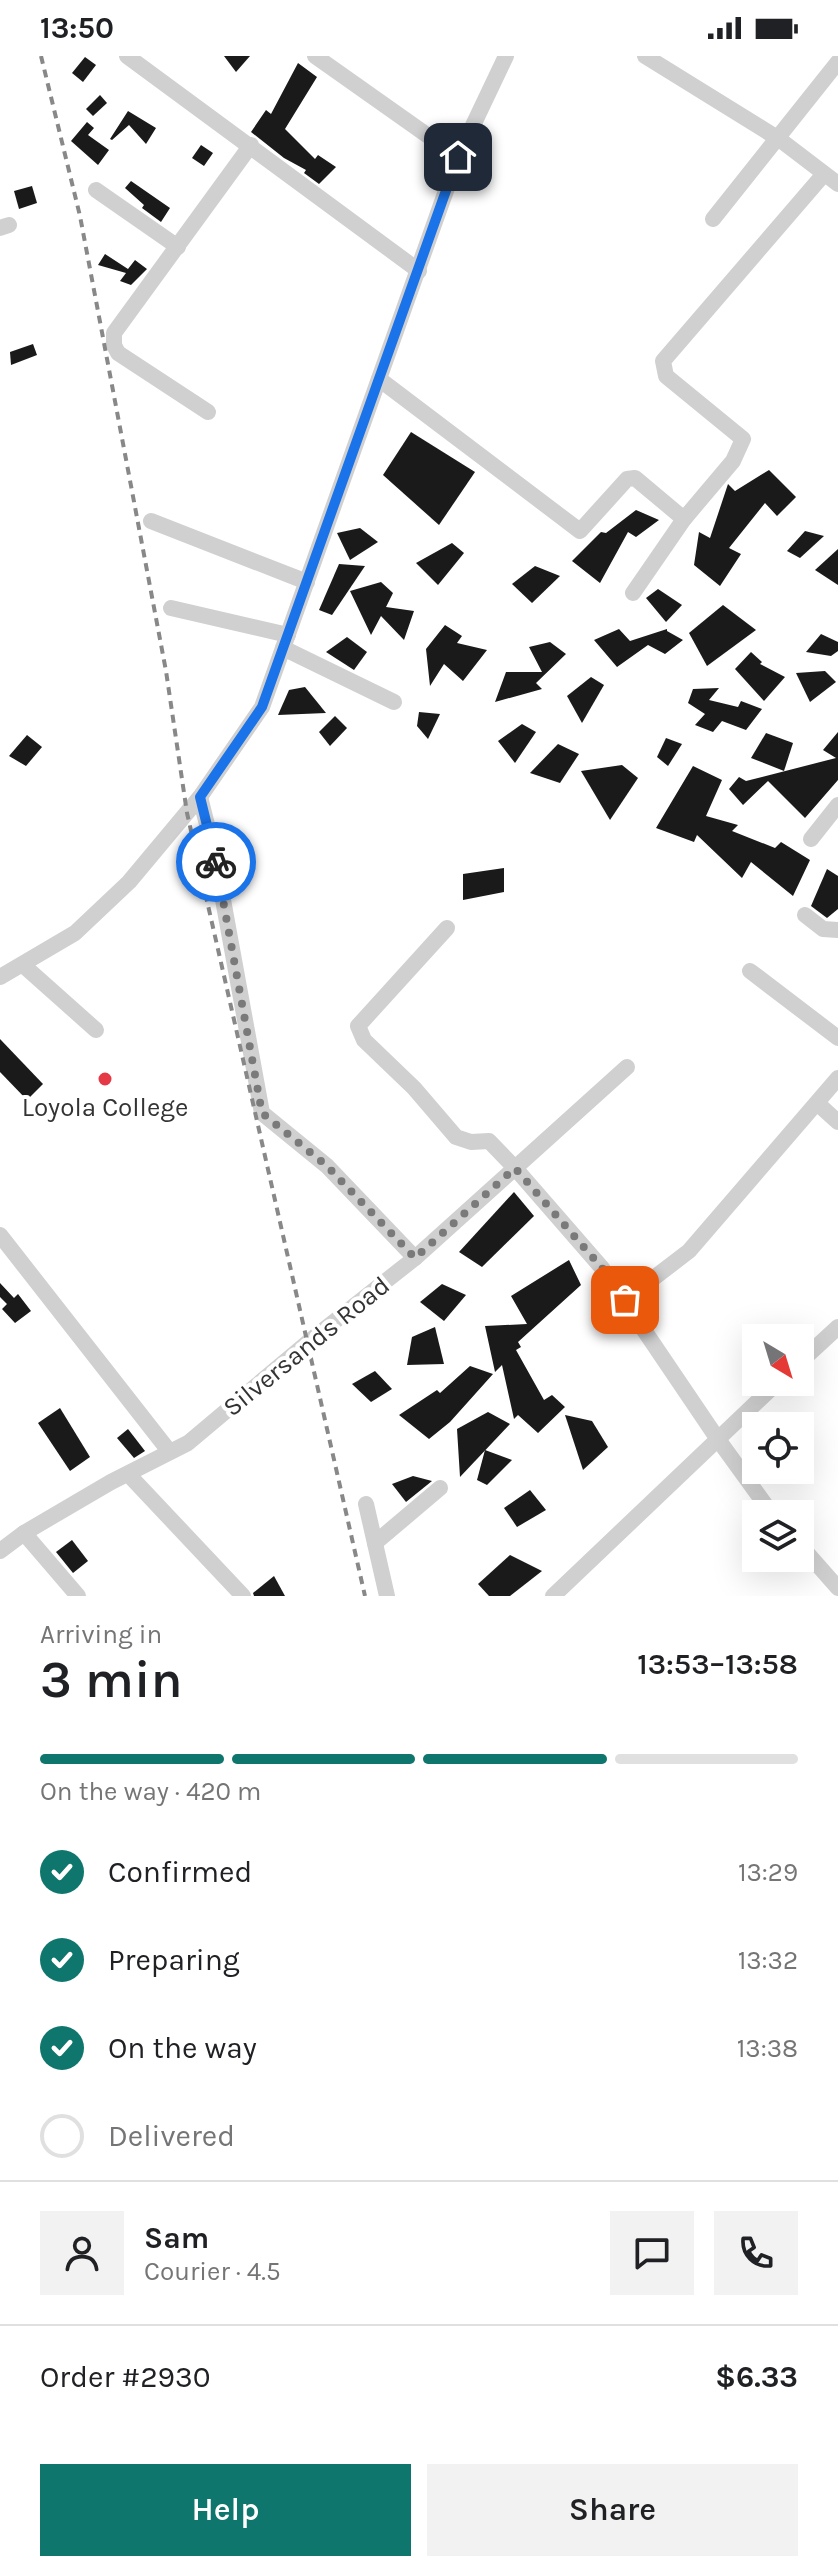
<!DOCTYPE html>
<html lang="en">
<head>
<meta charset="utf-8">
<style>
	:root { --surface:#fff; --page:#f2f2f2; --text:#202124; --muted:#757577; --line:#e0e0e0; --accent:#0f766e }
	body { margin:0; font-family:Karla,sans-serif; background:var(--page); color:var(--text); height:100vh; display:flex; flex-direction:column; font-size:30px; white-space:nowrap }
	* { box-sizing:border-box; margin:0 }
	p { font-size:26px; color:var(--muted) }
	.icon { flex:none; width:44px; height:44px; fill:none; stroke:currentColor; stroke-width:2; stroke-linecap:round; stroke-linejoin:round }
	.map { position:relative; height:1540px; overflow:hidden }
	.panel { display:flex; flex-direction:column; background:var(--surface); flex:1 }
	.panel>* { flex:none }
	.needle { width:52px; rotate:142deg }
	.tools { position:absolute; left:742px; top:1268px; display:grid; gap:16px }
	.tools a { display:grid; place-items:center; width:72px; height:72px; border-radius:0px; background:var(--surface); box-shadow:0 8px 32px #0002; font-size:40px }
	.pin { position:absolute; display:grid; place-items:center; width:68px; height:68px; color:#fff; margin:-34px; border-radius:16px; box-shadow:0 4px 12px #0006 }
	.courier { position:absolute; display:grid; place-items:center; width:80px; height:80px; margin:-40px; border:6px solid #1a73e8; border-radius:50%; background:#fff; color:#222; box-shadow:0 2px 10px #0007 }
	.summary em { font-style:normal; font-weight:600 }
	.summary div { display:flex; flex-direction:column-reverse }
	.summary { display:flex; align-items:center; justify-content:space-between; height:136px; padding:0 40px }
	h1 { font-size:52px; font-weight:600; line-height:60px }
	.bar { display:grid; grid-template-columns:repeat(4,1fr); gap:12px 8px; align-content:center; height:96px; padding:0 40px }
	.bar i { height:10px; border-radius:6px; background:var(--line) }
	.bar .active { background:var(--accent) }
	.bar p { grid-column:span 4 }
	.line { display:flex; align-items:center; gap:20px; padding:0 40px; border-top:2px solid var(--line) }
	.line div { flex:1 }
	.round { display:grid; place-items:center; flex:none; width:84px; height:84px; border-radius:0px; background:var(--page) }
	ol { padding:0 40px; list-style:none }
	li { display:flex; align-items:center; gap:24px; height:88px }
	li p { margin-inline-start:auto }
	li .icon { padding:8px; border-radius:50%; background:var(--accent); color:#fff; stroke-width:4 }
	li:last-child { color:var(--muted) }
	li i { width:44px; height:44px; border:4px solid var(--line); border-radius:50% }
	.primary-button { display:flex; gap:16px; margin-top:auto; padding:16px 40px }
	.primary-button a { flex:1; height:92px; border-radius:0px; background:var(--accent); color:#fff; font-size:32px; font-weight:600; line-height:92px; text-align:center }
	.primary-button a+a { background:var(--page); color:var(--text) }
	.status { display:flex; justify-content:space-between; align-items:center; height:56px; padding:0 40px; background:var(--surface); direction:ltr }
	.status svg { height:22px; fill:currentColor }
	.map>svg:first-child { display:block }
	.building { fill:#1a1a1a }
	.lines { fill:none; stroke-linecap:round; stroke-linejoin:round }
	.minor { stroke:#d0d0d0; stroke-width:16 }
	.rail { stroke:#888; stroke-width:4; stroke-dasharray:8 6; stroke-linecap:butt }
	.done { stroke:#7a7a7a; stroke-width:8; stroke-dasharray:0 14.4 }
	.route { stroke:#1a73e8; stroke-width:10 }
	.poi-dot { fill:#e63946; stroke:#fff; stroke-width:3 }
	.labels { text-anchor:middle; stroke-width:8; stroke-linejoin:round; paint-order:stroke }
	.poi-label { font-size:26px; fill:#333; stroke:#fff }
	.street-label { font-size:26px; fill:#333; stroke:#fff }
</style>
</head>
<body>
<div class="status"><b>13:50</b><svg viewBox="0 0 49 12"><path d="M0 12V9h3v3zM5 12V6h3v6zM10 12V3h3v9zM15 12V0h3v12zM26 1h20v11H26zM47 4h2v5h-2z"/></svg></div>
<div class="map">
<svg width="838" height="1540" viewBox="0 0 838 1540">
	<rect width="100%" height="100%" fill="#fff"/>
	<g class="building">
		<path d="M224,0H250L236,16Z"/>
		<path d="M85,1L96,9L83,26L72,17Z"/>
		<path d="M298,7L317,21L285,73L315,103L318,99L336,111L319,128L304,117L306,114L284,102L251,76L266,54L271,58Z"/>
		<path d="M100,39L107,47L93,60L86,53Z"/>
		<path d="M128,55L156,72L146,88L129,69L112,84L110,83Z"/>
		<path d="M87,66L94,72L88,79L109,94L98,109L71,85Z"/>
		<path d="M201,89L213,97L204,110L192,102Z"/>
		<path d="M131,125L170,152L161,166L142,152L144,149L125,132Z"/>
		<path d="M32,130L37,147L19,153L14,135Z"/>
		<path d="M105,198L128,213L135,204L147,213L131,229L120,225L126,217L98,209Z"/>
		<path d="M33,288L37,299L11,309L10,296Z"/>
		<path d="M411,376L475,416L439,469L383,419Z"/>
		<path d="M769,414L796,441L777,460L765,447L729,492L741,498L720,530L694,509L699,476L710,482L728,428L735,435Z"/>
		<path d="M636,454L659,464L636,481L628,476L600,527L572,505L601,476L606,477Z"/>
		<path d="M360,472L378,486L350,504L337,477Z"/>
		<path d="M805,475L824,480L800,502L787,495Z"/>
		<path d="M452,487L464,497L438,529L416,507Z"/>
		<path d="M838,493V529L815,514Z"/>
		<path d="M339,508L365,510L332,559L319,554Z"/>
		<path d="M535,510L560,520L532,547L512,528Z"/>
		<path d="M381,526L393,537L386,551L414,555L404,584L381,560L371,579L350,535Z"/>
		<path d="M658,533L682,549L666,566L646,542Z"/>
		<path d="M723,549L756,574L707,610L689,577Z"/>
		<path d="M445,569L462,580L457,587L487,594L463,625L444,608L430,630L426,593Z"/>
		<path d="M619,573L630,585L667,573V575L683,584L665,598L648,589L617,611L594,584Z"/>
		<path d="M821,578L838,586V595L831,600L806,596Z"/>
		<path d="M347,581L367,596L354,614L326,596Z"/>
		<path d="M550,586L566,598L536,627L542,633L495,646L506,616H542L529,591Z"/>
		<path d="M751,596L762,606L760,608L785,621L764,645L735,613Z"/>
		<path d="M825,615L836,626L810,646L796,617Z"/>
		<path d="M591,621L604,629L582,667L567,640Z"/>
		<path d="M305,631L326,657L278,659L289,634Z"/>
		<path d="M719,632L709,644L738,651L741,645L762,653L746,674L722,665L713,676L695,669L705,658L688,647L693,633Z"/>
		<path d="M419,656L440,658L428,683L417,670Z"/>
		<path d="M335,660L347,672L330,690L319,676Z"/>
		<path d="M522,668L536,676L515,707L498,685Z"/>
		<path d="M838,676V724L805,762L768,725L743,749L729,733L739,721L746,725L836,702L823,694Z"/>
		<path d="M766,677L793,687L784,715L751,702Z"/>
		<path d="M27,679L42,691L26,710L9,700Z"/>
		<path d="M666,682L682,688L668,710L657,701Z"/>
		<path d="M558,688L579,698L560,727L530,717Z"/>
		<path d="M622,709L638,722L610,764L581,715Z"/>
		<path d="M693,710L722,724L706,760L738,769L732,775L775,792L781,786L810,804L793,840L751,806L742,822L697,779L694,786L656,772Z"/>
		<path d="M504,812V836L463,844V818Z"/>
		<path d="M827,813L838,820V853L827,862L811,850Z"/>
		<path d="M0,983L43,1028L27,1044L0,1016Z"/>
		<path d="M514,1136L534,1160L482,1211L459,1196Z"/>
		<path d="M569,1204L581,1229L518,1286L521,1291L516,1294L544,1344L552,1339L565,1351L538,1377L518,1359L514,1363L502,1309L495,1316L485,1270L527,1268L511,1240Z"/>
		<path d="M0,1227L14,1242L18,1238L31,1255L15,1267L2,1253L7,1248L0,1241Z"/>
		<path d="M442,1228L466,1239L444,1265L420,1246Z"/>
		<path d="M435,1271L444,1308L407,1309L412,1281Z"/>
		<path d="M470,1310L493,1318L450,1366L429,1383L399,1359L437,1334L440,1337Z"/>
		<path d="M375,1315L392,1333L371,1346L352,1328Z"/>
		<path d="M60,1352L90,1401L70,1415L38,1367Z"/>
		<path d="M488,1356L510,1368L460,1421L457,1373Z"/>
		<path d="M565,1359L592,1365L608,1391L583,1414Z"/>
		<path d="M128,1373L145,1395L134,1402L117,1382Z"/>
		<path d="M485,1394L512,1404L487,1429L477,1424Z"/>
		<path d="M413,1420L432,1425L406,1446L392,1428Z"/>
		<path d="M530,1434L546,1454L517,1471L504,1452Z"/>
		<path d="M72,1484L88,1505L73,1517L56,1496Z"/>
		<path d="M510,1499L542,1515L510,1540H489L478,1528Z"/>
		<path d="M274,1520L285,1540H254L253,1537Z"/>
	</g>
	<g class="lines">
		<g class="minor">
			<path d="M127,0L419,215"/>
			<path d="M315,0L458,101"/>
			<path d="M645,0L779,83L838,128"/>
			<path d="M96,134L178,191"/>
			<path d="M713,163L838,6"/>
			<path d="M0,172L9,169"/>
			<path d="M379,323L580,475L627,423L635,422L684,463"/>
			<path d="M208,356L118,297L114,289V277L251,89"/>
			<path d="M151,465L307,526"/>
			<path d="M633,537L684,463L733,405L743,383L666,320L663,305L824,118"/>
			<path d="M171,552L288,579"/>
			<path d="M283,592L394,646"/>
			<path d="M200,741L215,800L262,1057L327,1110L415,1202"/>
			<path d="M811,783L838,749"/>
			<path d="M805,859L823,873L838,874"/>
			<path d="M447,872L358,970L364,984L414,1032L456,1081L471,1086L489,1085L515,1112L627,1011"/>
			<path d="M23,909L96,974"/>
			<path d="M750,915L838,982"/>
			<path d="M0,921L75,877L129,826L200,741L262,651L458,101L506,0"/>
			<path d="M817,1047L838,1066"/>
			<path d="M0,1179L169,1395"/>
			<path d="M625,1244L689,1195L838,1022"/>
			<path d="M800,1306L838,1271"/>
			<path d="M128,1418L243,1540"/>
			<path d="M366,1448L387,1540"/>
			<path d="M24,1477L78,1540"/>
			<path d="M375,1487L440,1432"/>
			<path d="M800,1489L838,1532"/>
			<path d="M0,1495L24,1477L111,1426L188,1387L307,1287L415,1202L515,1112L602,1212L717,1382L772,1458"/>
			<path d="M553,1540L778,1326"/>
		</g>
		<path class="rail" d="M41,0L80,160L166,615L187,757L365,1540"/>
	</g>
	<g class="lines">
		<path class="done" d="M216,806L262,1057L327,1110L415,1202L515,1112L602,1212L625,1244"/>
		<path class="route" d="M216,806L200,741L262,651L458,101"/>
	</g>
	<circle class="poi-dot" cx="105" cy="1023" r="8"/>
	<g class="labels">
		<g class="poi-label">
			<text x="105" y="1060">Loyola College</text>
		</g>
		<g class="street-label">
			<text transform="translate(306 1290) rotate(-39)" y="9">Silversands Road</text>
		</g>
	</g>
</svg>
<div class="tools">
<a><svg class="needle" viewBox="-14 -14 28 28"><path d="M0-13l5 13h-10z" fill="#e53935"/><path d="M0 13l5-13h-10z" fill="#757577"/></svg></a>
<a><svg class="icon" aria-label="locate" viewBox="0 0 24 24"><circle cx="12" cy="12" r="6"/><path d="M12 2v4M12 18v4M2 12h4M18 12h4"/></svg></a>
<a><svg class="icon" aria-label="layers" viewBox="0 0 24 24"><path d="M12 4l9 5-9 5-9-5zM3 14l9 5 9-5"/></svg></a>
</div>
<div class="pin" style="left:625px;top:1244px;background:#ea580c"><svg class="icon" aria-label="bag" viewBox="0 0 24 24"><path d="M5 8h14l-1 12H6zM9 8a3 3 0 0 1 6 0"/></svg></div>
<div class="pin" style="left:458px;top:101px;background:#1f2937"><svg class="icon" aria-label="home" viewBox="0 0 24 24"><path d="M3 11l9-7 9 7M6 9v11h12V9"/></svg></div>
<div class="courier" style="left:216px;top:806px"><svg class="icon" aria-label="bike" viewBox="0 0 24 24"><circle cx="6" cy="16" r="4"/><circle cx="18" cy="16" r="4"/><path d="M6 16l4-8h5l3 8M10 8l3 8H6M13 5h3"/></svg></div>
</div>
<section class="panel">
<div class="summary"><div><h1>3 min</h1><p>Arriving in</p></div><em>13:53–13:58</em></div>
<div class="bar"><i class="active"></i><i class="active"></i><i class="active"></i><i></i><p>On the way · 420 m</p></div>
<ol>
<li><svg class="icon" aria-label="check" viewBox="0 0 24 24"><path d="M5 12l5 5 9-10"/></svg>Confirmed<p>13:29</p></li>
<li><svg class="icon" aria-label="check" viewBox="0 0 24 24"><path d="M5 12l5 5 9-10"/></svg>Preparing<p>13:32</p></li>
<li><svg class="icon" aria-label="check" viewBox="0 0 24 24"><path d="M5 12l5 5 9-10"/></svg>On the way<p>13:38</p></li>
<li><i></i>Delivered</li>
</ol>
<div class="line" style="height:144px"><a class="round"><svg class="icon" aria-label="person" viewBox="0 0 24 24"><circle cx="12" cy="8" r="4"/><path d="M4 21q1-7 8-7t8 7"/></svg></a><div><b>Sam</b><p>Courier · 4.5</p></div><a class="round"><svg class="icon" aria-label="chat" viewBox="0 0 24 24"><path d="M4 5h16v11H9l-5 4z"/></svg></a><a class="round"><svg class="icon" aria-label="phone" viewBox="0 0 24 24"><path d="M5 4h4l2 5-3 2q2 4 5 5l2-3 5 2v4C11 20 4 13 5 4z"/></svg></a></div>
<div class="line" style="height:104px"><div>Order #2930</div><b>$6.33</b></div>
<div class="primary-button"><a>Help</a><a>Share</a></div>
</section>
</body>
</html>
